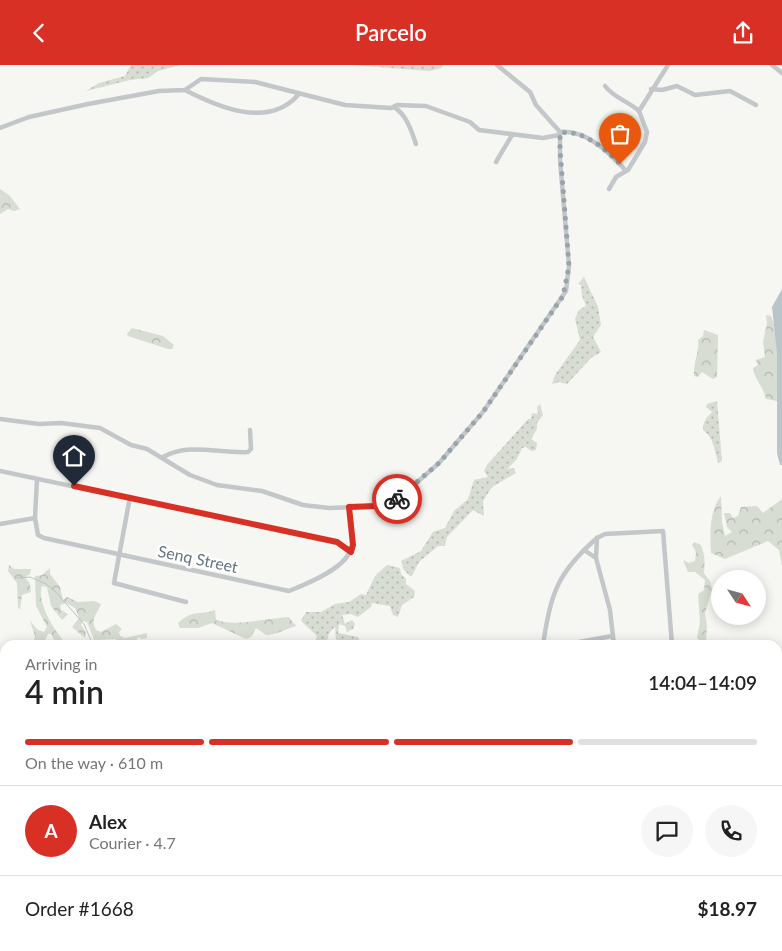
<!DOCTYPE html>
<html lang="en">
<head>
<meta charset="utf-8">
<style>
	:root { --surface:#fff; --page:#f6f6f6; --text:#222; --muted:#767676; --line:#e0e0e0; --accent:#d93025 }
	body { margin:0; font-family:Lato,sans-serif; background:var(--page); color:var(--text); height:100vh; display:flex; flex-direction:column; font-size:19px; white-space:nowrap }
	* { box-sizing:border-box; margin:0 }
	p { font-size:16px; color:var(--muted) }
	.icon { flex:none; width:28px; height:28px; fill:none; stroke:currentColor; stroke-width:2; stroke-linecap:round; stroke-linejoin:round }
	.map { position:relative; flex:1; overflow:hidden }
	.drawer { position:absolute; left:0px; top:575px; width:782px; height:311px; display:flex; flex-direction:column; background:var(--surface); border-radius:15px 15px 0 0; box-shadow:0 2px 12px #0003 }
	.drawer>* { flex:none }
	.needle { width:32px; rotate:126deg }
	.tools { position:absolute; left:711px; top:505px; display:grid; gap:10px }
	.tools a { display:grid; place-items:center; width:55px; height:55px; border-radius:50%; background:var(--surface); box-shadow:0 2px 12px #0003; font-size:25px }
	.pin { position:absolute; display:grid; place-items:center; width:42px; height:42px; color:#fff; margin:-51px -21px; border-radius:50% 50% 50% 0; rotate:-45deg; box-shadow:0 0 5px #0007 }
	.pin .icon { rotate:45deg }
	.courier { position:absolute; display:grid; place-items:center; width:50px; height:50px; margin:-25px; border:4px solid #d93025; border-radius:50%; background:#fff; color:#222; box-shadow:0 1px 6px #0007 }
	.headline em { font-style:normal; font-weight:600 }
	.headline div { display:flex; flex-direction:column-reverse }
	.headline { display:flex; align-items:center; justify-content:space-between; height:85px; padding:0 25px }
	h1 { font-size:32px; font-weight:600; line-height:38px }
	.bar { display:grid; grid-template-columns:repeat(4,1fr); gap:8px 5px; align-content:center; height:60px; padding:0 25px }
	.bar i { height:6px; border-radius:4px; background:var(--line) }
	.bar .active { background:var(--accent) }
	.bar p { grid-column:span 4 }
	.line { display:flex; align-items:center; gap:12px; padding:0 25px; border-top:1px solid var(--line) }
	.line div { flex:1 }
	.round { display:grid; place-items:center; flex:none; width:52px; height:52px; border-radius:26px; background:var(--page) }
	header { display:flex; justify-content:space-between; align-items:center; height:65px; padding:0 25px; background:var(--accent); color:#fff; font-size:22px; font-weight:600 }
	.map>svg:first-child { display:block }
	.grass { fill:url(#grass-dots) }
	.forest { fill:url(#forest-crowns) }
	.water { fill:#b9c5c8 }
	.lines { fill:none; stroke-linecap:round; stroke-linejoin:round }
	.stream { stroke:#b9c5c8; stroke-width:1 }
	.minor { stroke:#c3c7ca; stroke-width:4.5 }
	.done { stroke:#98a3aa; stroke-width:5; stroke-dasharray:0 9 }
	.route { stroke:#d93025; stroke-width:6 }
	.labels { text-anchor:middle; stroke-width:5; stroke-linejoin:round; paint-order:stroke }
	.street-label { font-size:16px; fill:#657683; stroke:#fff }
</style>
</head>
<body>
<header><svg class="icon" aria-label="back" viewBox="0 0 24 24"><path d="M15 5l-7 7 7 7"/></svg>Parcelo<svg class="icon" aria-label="share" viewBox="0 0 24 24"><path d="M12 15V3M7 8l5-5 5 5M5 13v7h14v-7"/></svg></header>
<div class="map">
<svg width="782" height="886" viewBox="0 0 782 886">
	<defs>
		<pattern id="grass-dots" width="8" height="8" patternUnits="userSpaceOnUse" patternTransform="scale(1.25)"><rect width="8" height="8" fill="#d7ddd3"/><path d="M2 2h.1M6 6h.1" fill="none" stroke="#b2b8b1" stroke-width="1.8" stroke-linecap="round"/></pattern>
		<pattern id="forest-crowns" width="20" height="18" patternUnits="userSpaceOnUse" patternTransform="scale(1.25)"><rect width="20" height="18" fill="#d7ddd3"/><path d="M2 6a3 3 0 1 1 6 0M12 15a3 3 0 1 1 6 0" fill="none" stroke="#b2b8b1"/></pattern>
	</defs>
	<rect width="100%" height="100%" fill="#f6f6f2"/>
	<g class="grass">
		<path d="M131,0H180L158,6L148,13L130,15L86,26L99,18L125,11Z"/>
		<path d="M352,0H443L441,3L430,6Z"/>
		<path d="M584,212L598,242L601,260L593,272L601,287L591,293L567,319L559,317L552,319L555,310L580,275L575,254L579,245L586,241L582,231L581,220L578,219Z"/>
		<path d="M717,336L722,396L718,398C715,386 714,373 703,365C703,355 706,354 712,347L706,342L707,339Z"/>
		<path d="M540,339L543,350L537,358V364L531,374L537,378L536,385L531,386L526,382L522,383L517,394L507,404L514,403L516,408L492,422L483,436L484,451L473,445L447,472L445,481H438L419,497L412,511H410L404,505L401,496L421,486L433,467L445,463L454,446L468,434L474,415L488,412L484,406L487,400L528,354H531L532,348L538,349L537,342Z"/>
		<path d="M387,500L400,503L401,509L406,514V519L415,526L414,532L402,540L398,552L393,550L390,541L372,538L371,542L358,552L351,549L342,550L345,559L352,555L355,559L353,564L347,567L345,561L339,559L338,568L358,572L362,580H347L336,576L335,562L329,568L326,580H314L317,571L301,556L306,547H321L335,539L349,537L361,529L366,530L375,511Z"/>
	</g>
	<g class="forest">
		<path d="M0,124L9,130L20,144L14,146L8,144L0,149Z"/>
		<path d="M766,250L771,251C782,276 776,309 777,336L766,334C764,322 754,314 753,303L758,300L756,295L765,292L763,277L767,258Z"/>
		<path d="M132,263L163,271L174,280L172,284H168L128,271L127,269Z"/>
		<path d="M704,265L718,270L717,312L713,314L702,307L698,312L694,311C693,297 700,285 698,275L703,271Z"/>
		<path d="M721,431L722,457L725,471L732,467L727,462L724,448H730L733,453L738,451L741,442L757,441L763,448L782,434V501L779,485L768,476L725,494L711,488C710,469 709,446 721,431Z"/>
		<path d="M694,477L701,480C705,491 705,497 704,508L711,518L712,525L705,548L707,560L706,577L700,576L697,573L700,557L698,529L704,525L705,515L695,507H688L683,495L689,498L695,496L696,487L692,480Z"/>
		<path d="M9,500L14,504H31L30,509L25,512L30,519L31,527L22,530L20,544L18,543L17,518L8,506Z"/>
		<path d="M50,503V509L60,522L63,535L67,532L78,537L94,536L101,539C97,550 90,553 96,565L101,567L116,559L122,564L119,567L120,571L125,573L147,568V573L142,574L138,572L136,577H129L130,580H123L115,574L94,575L87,557L83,556L81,560L86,567L85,573L72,562L79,553L75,543L66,538L60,540L61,545L68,549L62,555L51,541L47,522L42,521C36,538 56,568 67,580H57L51,569H48L43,580H33L35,571L30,556L38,565L44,567L47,562L36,541L35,511L42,510Z"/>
		<path d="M215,545L216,555C236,562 266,553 289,552L296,561C285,564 276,570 266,570L256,563L251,572L246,574L212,558L198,563H180L178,558C193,544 199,551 215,545Z"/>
		<path d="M782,597V721L778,739V624L782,618C778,611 777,603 782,597Z"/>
		<path d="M782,823V886H760L761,881H778V837Z"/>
	</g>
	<g class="water">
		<path d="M782,224V400H780L777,388V288L772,242Z"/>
		<path d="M782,721V823L778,837V739Z"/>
	</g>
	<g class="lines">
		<path class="stream" d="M17,513L30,512L46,519L53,524L84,559L93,580"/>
		<g class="minor">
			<path d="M497,0L530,27L536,40L560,67"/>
			<path d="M772,0L782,8"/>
			<path d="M605,21C614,33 628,36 639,46"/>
			<path d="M651,24L662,25L677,21L695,30L730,26L756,40"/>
			<path d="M185,25C218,42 268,64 298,30"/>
			<path d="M395,43C406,49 412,67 416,79"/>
			<path d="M0,63L29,52L88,39L159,26L185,25L201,14L255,17L345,40L391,43L397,40L426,41L470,57L479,65L543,73L559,70"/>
			<path d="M496,97L512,70"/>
			<path d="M609,124L616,112L626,106"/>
			<path d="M0,354L39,359L61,358L100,363L131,380L147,384L190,410L217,420L262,426L303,440L329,443L357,442L381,440L397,435L439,398L483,347L566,226L569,201L560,95V67C585,64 611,88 626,106L628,105L645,77L647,67L639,46L668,0"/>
			<path d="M163,392C190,377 219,389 248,387L251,384L250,365"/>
			<path d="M0,406L337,477L351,487"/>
			<path d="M130,432L114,518L186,537"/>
			<path d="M35,453L37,414"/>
			<path d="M0,459L35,453L38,470L44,473L289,526C307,519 350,502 352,480C354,468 350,454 349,442"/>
			<path d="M584,485L596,493"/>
			<path d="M543,580C551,528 557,508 597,473"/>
			<path d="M563,580L612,571"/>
			<path d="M614,580L610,545L596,493L597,473L605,469L663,466L672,580"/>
			<path d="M293,886L442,882"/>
			<path d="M520,886L532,881"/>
			<path d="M592,886L600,881"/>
		</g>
	</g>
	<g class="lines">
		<path class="done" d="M397,434L439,398L483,347L563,231L569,201L560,84V68C583,64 605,84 620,99"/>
		<path class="route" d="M74,421L337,477L351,487L353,480L349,442L377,441L397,434"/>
	</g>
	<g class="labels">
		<g class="street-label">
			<text transform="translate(198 494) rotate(12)" y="6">Senq Street</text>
		</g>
	</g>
</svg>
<div class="tools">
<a><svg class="needle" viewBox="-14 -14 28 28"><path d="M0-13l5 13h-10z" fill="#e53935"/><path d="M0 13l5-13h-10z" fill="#767676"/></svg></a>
</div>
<div class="pin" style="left:620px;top:99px;background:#ea580c"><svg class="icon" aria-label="bag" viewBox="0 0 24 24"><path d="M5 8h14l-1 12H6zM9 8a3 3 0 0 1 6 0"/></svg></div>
<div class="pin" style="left:74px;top:421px;background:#1f2937"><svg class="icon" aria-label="home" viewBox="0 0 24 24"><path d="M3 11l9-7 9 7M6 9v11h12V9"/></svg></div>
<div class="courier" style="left:397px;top:434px"><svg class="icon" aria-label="bike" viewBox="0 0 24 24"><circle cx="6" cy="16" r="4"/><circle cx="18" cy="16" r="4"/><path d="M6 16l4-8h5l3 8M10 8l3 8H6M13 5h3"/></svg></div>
<section class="drawer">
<div class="headline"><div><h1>4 min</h1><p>Arriving in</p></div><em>14:04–14:09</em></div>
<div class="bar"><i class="active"></i><i class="active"></i><i class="active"></i><i></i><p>On the way · 610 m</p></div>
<div class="line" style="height:90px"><b class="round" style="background:var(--accent);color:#fff">A</b><div><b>Alex</b><p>Courier · 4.7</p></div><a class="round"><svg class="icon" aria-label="chat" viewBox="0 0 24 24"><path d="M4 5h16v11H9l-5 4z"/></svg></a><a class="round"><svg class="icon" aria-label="phone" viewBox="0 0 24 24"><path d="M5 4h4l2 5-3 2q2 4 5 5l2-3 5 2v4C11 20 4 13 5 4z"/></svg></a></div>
<div class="line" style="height:65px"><div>Order #1668</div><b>$18.97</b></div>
</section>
</div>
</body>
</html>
